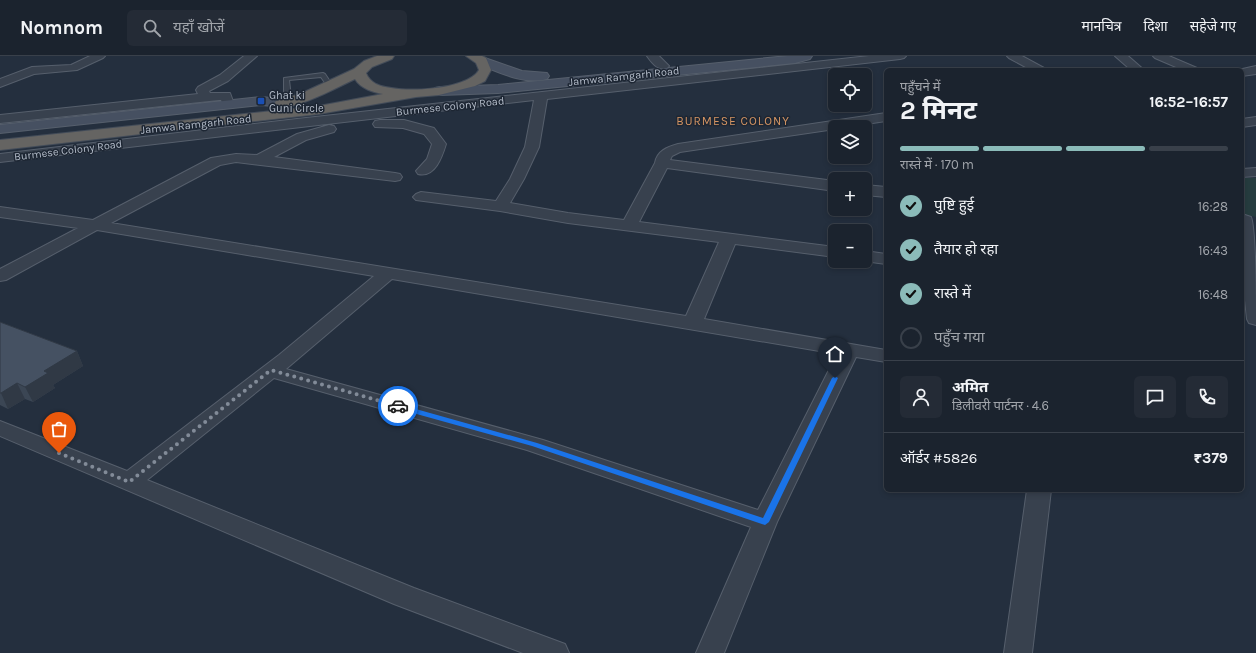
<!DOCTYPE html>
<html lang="hi">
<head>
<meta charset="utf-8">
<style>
	:root { --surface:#1b232e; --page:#242b36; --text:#f1f3f6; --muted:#a0a4aa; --line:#39404a; --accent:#8bbbb9 }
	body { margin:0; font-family:Karla,"Noto Sans Devanagari",sans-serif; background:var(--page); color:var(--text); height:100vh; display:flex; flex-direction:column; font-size:15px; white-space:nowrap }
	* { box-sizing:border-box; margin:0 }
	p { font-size:13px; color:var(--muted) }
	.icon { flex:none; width:22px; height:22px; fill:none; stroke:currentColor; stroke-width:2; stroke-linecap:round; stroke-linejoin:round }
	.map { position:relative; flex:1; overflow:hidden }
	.sheet { position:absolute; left:884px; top:12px; width:360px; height:424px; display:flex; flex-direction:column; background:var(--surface); border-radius:6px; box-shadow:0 2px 6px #0003,0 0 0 1px var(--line) }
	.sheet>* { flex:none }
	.tools { position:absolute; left:828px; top:12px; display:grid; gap:8px }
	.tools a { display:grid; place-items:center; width:44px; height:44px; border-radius:6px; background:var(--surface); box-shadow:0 2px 6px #0003,0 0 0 1px var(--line); font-size:20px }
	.pin { position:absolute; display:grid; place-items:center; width:34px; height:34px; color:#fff; margin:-41px -17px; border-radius:50% 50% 50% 0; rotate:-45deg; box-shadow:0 0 4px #0007 }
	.pin .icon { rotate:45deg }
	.courier { position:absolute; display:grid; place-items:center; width:40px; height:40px; margin:-20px; border:3px solid #1a73e8; border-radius:50%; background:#fff; color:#222; box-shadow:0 1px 5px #0007 }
	.headline em { font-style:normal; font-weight:700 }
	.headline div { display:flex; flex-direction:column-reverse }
	.headline { display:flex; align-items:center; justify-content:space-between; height:68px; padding:0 16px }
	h1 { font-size:26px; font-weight:700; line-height:30px }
	.bar { display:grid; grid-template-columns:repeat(4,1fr); gap:6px 4px; align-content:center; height:48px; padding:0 16px }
	.bar i { height:5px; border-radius:3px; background:var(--line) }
	.bar .active { background:var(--accent) }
	.bar p { grid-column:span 4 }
	.line { display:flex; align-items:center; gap:10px; padding:0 16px; border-top:1px solid var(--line) }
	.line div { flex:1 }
	.round { display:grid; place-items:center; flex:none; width:42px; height:42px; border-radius:6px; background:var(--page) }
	ol { padding:0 16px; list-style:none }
	li { display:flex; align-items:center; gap:12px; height:44px }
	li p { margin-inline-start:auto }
	li .icon { padding:4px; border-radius:50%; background:var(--accent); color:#111; stroke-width:4 }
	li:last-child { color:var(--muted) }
	li i { width:22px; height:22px; border:2px solid var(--line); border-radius:50% }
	header { display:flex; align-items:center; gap:24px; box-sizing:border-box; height:56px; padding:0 20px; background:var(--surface); border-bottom:1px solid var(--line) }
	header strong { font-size:19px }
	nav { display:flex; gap:22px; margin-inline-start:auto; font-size:14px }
	.search { width:280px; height:36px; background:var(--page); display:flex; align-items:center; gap:10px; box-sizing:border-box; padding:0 14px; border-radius:6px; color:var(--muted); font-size:15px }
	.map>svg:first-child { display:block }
	.green { fill:#263c3f }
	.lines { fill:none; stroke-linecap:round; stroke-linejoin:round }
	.service-casing { stroke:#565f6c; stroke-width:2 }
	.minor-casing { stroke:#565f6c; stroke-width:2 }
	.secondary-casing { stroke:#565f6c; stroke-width:2 }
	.trunk-casing { stroke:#434c59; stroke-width:2 }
	.service { fill:#38414e; fill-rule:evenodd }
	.minor { fill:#38414e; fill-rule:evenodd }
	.secondary { fill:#465061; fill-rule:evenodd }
	.trunk { fill:#656462; fill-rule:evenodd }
	.wall { fill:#3b4654 }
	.shaded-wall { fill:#303945 }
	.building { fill:#455162; stroke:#303945 }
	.route { fill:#1a73e8 }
	.done { stroke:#828b98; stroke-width:4; stroke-dasharray:0 7.2 }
	.transit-dot { fill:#1a4fb4; stroke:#1d2633; stroke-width:1.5 }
	.labels { text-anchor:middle; stroke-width:3; stroke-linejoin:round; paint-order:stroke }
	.far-street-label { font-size:11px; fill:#b4bcc9; stroke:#1d2633 }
	.far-poi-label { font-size:11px; fill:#b4bcc9; stroke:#1d2633; text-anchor:start }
	.far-neighbourhood-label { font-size:12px; letter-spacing:1px; fill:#d59563; stroke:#1d2633 }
</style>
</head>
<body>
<header>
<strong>Nomnom</strong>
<div class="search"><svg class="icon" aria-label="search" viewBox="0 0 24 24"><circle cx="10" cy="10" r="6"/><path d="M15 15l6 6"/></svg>यहाँ खोजें</div>
<nav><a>मानचित्र</a><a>दिशा</a><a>सहेजे गए</a></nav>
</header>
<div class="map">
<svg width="1256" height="597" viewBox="0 0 1256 597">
	<rect width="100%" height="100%" fill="#242f3e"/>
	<path class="green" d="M1242,122H1256V161L1242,158Z"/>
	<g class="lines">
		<g class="service-casing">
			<path id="service" d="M323,17L325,18L333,30L332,31H328L321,21L289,24L291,41L288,48H284V22Z"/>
		</g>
		<g class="minor-casing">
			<g id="minor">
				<path d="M90,0H105L103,2L77,14L34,18L0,31V23L32,11L71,9Z"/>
				<path d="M244,0H257L228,25L209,35L210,37H230L234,48L232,51H224L221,44H219L0,67V59L198,38L196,34L198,31L220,19Z"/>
				<path d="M647,0H659L669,10L667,12C658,15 652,7 647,0Z"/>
				<path d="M869,0H906L904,2L900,3L547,43L539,91L524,123L510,147L568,157L624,164L655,107C657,95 667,91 678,88L886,57V65L846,71H835V73L680,96L672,100L670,104L835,125V135L667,112L639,166L835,191V201L735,188L704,263L886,294V306L856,301L777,466L724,597H696L751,471L527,394L274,322L147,424L414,532L565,588L569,597H523L394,548L0,380V365L127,415L279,299L374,220L97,174L6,224L0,225V213L78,172L0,161V151L93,164L211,102L236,98L257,99L297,78L329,69L334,70L336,73L334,76L306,84L274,101L395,117L400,118L402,121L400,124L395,125L236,106L220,109L111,167L686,260L719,186L568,167L500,155L416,144L413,141L416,138L421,136L496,145L510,123L525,91L534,44L0,106V98L297,63ZM392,223L837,298L758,454L543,384L286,313Z"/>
				<path d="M1007,0H1022L1044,12L1046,14H1031L1009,2Z"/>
				<path d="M1115,0H1128L1144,14H1131Z"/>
				<path d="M1153,0H1169L1197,12L1199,14H1183L1155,2Z"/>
				<path d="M1256,10V18L1242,20V14H1238Z"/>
				<path d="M1256,61V69L1242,71V63Z"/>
				<path d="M380,64H404L434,72L446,88C442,101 435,122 418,118L416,115L427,103L432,88L424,78L403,72L375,71L373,68L375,65Z"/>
				<path d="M1256,112V120L1242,121V113Z"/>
				<path d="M865,129L886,131V141L865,139Z"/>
				<path d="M1245,159L1251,161C1256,174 1256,249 1256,269L1249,267L1247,263L1242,216V160Z"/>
				<path d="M865,195L886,198V208L864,205Z"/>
				<path d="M1027,434H1051L1032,597H1004Z"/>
			</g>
		</g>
		<g class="secondary-casing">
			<g id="secondary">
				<path d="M788,0H812L810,3L795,7L498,37L440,39L435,38L433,35L435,32L440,31L498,29Z"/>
				<path d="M482,1L522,15L547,17L549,20L547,23C523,29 499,16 478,8L476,5L478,2Z"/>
				<path d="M261,41L291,44L293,47L291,50L286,51L261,49L0,77V69Z"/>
			</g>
		</g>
		<g class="trunk-casing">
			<path id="trunk" d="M377,0H394L392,3L372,11L366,17C368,22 371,25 376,28C396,38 467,35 479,14L476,7L466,0H482L486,2L491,14L485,25L475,30L439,39L416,41L319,58L0,94V84L319,50L383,38C373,36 361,33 355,23C338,31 294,55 276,51L274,48L276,45L300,38L354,13L364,5Z"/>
		</g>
		<use href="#service" class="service"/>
		<use href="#minor" class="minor"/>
		<use href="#secondary" class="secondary"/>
		<use href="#trunk" class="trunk"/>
	</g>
	<path class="wall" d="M0,266L77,295L83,310L53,329L55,332L33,346L25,343L8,353L0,349Z"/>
	<g class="shaded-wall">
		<path d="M77,295L83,310L53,329L55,332L33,346L25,331L44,315Z"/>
		<path d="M17,327L25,343L8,353L1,337Z"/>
	</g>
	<path class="building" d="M0,266L77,295L44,315L48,317L25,331L17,327L1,337H0Z"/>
	<path class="route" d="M835,320L838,322L769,466L765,469L532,390L395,352L394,350L398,348L537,387L763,462L832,322Z"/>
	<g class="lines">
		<path class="done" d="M59,397L129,426L271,314L398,350"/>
	</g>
	<rect class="transit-dot" x="257" y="41" width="8" height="8" rx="2"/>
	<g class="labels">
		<g class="far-street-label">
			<text transform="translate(624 20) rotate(-6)" y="4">Jamwa Ramgarh Road</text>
			<text transform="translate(450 50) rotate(-6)" y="4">Burmese Colony Road</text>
			<text transform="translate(196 68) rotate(-6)" y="4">Jamwa Ramgarh Road</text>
			<text transform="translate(68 94) rotate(-7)" y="4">Burmese Colony Road</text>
		</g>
		<g class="far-poi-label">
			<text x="269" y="43">Ghat ki<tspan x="269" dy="13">Guni Circle</tspan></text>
		</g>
		<g class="far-neighbourhood-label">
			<text x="733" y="69">BURMESE COLONY</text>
		</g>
	</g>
</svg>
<div class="tools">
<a><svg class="icon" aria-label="locate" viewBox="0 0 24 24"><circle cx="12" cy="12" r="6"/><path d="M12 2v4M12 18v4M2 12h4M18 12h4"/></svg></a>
<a><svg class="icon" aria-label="layers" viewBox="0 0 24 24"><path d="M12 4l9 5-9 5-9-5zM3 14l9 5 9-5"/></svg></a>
<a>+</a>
<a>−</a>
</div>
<div class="pin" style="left:59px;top:397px;background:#ea580c"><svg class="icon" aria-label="bag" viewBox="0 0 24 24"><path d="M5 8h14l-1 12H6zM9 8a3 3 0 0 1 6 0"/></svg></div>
<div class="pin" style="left:835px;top:322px;background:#1f2937"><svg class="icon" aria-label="home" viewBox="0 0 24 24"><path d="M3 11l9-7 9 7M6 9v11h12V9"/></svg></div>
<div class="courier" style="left:398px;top:350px"><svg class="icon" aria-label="car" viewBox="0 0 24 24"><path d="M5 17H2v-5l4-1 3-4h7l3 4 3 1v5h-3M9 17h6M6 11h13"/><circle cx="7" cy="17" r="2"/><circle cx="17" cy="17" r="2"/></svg></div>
<section class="sheet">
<div class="headline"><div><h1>2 मिनट</h1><p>पहुँचने में</p></div><em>16:52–16:57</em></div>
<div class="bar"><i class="active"></i><i class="active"></i><i class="active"></i><i></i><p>रास्ते में · 170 m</p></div>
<ol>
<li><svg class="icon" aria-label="check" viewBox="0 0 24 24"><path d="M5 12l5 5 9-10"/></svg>पुष्टि हुई<p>16:28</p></li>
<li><svg class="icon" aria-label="check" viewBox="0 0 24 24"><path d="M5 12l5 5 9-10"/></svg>तैयार हो रहा<p>16:43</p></li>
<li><svg class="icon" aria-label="check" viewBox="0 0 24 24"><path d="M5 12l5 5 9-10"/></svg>रास्ते में<p>16:48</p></li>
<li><i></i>पहुँच गया</li>
</ol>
<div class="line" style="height:72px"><a class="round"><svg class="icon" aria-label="person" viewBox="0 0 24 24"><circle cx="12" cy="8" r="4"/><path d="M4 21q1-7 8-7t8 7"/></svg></a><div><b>अमित</b><p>डिलीवरी पार्टनर · 4.6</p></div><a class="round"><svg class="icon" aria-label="chat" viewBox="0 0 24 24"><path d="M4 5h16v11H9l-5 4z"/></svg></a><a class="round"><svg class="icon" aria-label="phone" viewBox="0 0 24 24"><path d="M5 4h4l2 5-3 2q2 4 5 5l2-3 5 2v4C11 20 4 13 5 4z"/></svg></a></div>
<div class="line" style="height:52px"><div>ऑर्डर #5826</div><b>₹379</b></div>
</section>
</div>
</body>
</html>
